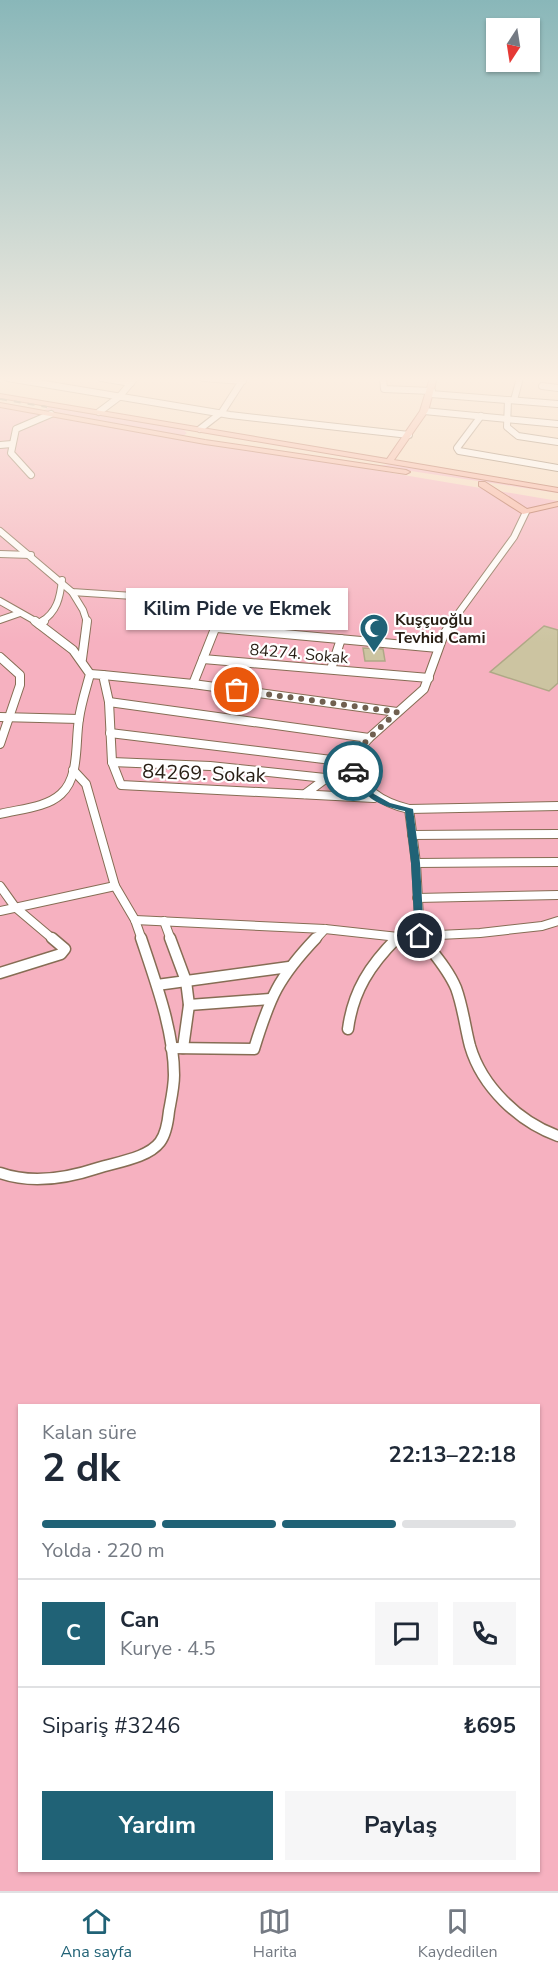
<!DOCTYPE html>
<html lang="tr">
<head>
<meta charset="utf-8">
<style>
	:root { --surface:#fff; --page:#f6f6f7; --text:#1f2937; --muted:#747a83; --line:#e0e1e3; --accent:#206276 }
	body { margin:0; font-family:"Nunito Sans",sans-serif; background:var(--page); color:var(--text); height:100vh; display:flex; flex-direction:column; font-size:22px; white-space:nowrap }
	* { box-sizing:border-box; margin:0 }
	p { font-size:20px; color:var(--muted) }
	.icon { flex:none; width:33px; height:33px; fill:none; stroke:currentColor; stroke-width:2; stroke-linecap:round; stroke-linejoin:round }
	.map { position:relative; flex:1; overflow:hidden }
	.side { position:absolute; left:18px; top:1404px; width:522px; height:468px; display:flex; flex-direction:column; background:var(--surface); border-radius:0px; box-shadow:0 2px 4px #0004 }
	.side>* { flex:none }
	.needle { width:39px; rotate:192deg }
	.fabs { position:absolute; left:486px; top:18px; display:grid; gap:12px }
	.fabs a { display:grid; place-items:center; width:54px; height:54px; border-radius:0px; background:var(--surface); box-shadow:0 2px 4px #0004; font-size:30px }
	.pin { position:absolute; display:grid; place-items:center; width:51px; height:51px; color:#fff; margin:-26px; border:3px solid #fff; border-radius:50%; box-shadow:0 2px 6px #0007 }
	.courier { position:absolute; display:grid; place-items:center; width:60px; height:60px; margin:-30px; border:4px solid #206276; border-radius:50%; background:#fff; color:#222; box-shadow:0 2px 8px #0007 }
	.bubble { position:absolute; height:42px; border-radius:0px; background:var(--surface); box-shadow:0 2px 4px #0004; font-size:20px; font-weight:700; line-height:42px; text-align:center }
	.overview em { font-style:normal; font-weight:700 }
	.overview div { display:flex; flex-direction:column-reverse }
	.overview { display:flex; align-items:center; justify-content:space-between; height:102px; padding:0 24px }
	h1 { font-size:39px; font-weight:700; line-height:45px }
	.bar { display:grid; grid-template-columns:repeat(4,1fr); gap:9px 6px; align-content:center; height:72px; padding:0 24px }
	.bar i { height:8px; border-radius:4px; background:var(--line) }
	.bar .active { background:var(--accent) }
	.bar p { grid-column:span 4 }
	.line { display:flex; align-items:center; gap:15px; padding:0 24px; border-top:2px solid var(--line) }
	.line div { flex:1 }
	.round { display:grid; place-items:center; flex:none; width:63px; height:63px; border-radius:0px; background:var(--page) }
	.action { display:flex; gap:12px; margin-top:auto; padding:12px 24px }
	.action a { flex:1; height:69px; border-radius:0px; background:var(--accent); color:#fff; font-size:24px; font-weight:700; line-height:69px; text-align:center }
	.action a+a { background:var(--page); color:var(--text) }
	.dock { display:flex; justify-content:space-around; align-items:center; height:84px; border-top:2px solid var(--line); background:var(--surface); font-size:16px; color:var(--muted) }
	.dock a { display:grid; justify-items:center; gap:3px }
	.dock .active { color:var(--accent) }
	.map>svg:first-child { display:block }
	.green { fill:#f6b1c0; fill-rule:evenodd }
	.building { fill:#ccc4a1; stroke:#afa886; stroke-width:1.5 }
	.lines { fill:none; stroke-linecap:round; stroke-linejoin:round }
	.minor-far2-casing { stroke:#866d54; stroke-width:8 }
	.minor-far1-casing { stroke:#866d54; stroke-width:10 }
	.minor-casing { stroke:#866d54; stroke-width:13 }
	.major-casing { stroke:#ad5d46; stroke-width:2 }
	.minor-far2 { stroke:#fff; stroke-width:6 }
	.minor-far1 { stroke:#fff; stroke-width:8 }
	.minor { stroke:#fff; stroke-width:10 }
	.major { fill:#f9b2a1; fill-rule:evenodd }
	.rail { stroke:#897765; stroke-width:2; stroke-dasharray:7 7; stroke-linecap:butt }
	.route { fill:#206276 }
	.done { stroke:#706050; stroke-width:6; stroke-dasharray:0 10.8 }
	.labels { text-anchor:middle; stroke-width:4.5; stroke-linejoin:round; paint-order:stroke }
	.far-poi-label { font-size:16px; font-weight:bold; fill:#271d13; stroke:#fff; text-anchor:start }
	.far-street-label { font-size:16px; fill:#271d13; stroke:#fff }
	.street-label { font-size:20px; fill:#271d13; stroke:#fff }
</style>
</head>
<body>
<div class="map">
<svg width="558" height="1891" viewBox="0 0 558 1891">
	<rect width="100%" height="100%" fill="#f7dbc0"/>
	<g class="green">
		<path d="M50,406L187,429L184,431L187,433L183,436L44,410Z"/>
		<path d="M0,407L558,501V1891H0ZM20,1406H538V1870H20Z"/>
		<path d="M391,464L558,492V493L377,466Z"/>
	</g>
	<g class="building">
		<path d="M544,626L558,630V683L549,691L490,672Z"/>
		<path d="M363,648L383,649L385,661H365Z"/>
	</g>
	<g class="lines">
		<g class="minor-far2-casing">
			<g id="minor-far2">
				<path d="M8,378L230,415L409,435"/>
				<path d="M101,378L131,383"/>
				<path d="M203,378L243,381"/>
				<path d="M383,378L384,389L432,391"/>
				<path d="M542,386L558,388"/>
				<path d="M431,394L558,404"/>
				<path d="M508,400L507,427L518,436L558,442"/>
				<path d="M514,400L520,378"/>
				<path d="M424,411L558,424"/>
				<path d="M99,412L119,397L135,378"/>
				<path d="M481,416L457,448L459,451L558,468"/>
				<path d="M200,429L222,412L244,378"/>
				<path d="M0,445L12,444"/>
				<path d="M31,475L11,453L16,429L51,414"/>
				<path d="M0,531L72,592L225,602L217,622"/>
				<path d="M0,554L31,555"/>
				<path d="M72,592L83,610L87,622"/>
				<path d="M0,601L37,622"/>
				<path d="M0,620L20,613"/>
				<path d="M41,622C57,612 60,598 62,580"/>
				<path d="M452,622L514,537L526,512"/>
			</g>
		</g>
		<g class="minor-far1-casing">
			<g id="minor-far1">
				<path d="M39,624L44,621"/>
				<path d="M217,628L438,648"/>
				<path d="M0,657L20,675V685L0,744"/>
				<path d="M82,659L87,621"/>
				<path d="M203,659L429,678"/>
				<path d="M331,669L341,639"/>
				<path d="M90,674L103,675L109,702L112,762L121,785L374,798"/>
				<path d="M103,675L193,684L397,712"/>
				<path d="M193,684L218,621"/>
				<path d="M109,702L369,738"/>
				<path d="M0,717L79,719"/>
				<path d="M110,733L348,762"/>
				<path d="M112,762L210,766L325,778"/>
				<path d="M73,770L86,784L115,886L135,920L142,940"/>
				<path d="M305,794L348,762"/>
				<path d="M409,809L558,806"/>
				<path d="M0,814C19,809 46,808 61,794C80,777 75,742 79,719C81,704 86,689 90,674L73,650L35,621"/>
				<path d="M412,835L558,834"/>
				<path d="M416,863L558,862"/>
				<path d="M0,886L15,907L54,940"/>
				<path d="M417,898L558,895"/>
				<path d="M0,911L115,886"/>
				<path d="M135,920L325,929L398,937L480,933L542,926L558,921"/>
				<path d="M164,921L171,940"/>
				<path d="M420,936L416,863L409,809C379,802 364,789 348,762L369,738L424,689L444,634L453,621"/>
				<path d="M420,936L423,940"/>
				<path d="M315,940L325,929"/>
				<path d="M395,940L398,937"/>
			</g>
		</g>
		<g class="minor-casing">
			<g id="minor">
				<path d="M170,938L186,981L189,1005L183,1048"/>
				<path d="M422,938C434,954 448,969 456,988C463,1007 465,1027 470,1046C482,1087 519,1122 558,1136"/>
				<path d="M0,973L61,954L65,949L52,938"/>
				<path d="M157,985L289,967"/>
				<path d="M189,1005L270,999"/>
				<path d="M348,1029C353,991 370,965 397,938"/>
				<path d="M171,1048L254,1049C270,997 278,978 316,938"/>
				<path d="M0,1173C31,1184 68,1178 98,1168C117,1162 148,1158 160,1142C166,1134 168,1121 169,1111C171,1100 174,1087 174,1075C174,1031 155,980 141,938"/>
			</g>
		</g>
		<g class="major-casing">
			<g id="major">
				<path d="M430,378H437L428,411L394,460L558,488V492L0,398V394L387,459L420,411Z"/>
				<path d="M0,403L205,440L406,470L410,472L406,474L205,444L0,407Z"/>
				<path d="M479,482H485L527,509L558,502V506L523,514L479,486Z"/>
			</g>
		</g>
		<use href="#minor-far2" class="minor-far2"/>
		<use href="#minor-far1" class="minor-far1"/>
		<use href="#minor" class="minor"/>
		<use href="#major" class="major"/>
		<path class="rail" d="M0,399L47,407"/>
	</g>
	<linearGradient id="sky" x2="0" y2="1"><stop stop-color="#89b7b9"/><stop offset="0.59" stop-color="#fbefe3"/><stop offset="1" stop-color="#fbefe3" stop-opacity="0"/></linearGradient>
	<rect width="558" height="643" fill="url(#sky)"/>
	<path class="route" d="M353,768L356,769L374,794L390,803L413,809L420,863L424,938L415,936L411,863L405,811C371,804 367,797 348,771Z"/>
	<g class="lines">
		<path class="done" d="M237,690L397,712L369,738L348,762L353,771"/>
	</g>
	<defs>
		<g id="mosque-pin" transform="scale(1.5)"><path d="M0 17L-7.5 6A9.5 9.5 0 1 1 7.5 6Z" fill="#206276" stroke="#fff"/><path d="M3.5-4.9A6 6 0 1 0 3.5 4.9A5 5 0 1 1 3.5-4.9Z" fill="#fff"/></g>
	</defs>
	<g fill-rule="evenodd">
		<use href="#mosque-pin" x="374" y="628"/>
	</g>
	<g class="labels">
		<g class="far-poi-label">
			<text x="395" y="625">Kuşçuoğlu<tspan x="395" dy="18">Tevhid Cami</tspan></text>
		</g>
		<g class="far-street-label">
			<text transform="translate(299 653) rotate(5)" y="6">84274. Sokak</text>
		</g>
		<g class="street-label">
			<text transform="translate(204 773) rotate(2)" y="7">84269. Sokak</text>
		</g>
	</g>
</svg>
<div class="fabs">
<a><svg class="needle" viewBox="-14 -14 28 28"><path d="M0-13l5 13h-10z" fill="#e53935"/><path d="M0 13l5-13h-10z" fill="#747a83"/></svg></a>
</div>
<div class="pin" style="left:237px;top:690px;background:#ea580c"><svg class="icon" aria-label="bag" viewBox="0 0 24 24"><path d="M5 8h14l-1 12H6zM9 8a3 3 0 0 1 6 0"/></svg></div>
<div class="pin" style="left:420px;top:936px;background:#1f2937"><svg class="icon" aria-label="home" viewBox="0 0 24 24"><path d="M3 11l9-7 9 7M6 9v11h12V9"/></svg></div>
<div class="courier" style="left:353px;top:771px"><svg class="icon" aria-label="car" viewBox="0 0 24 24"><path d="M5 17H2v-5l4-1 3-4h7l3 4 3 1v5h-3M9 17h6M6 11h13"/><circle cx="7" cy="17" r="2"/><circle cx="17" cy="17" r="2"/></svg></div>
<div class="bubble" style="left:126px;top:588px;width:222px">Kilim Pide ve Ekmek</div>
<section class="side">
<div class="overview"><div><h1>2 dk</h1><p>Kalan süre</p></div><em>22:13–22:18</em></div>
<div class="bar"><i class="active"></i><i class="active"></i><i class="active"></i><i></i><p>Yolda · 220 m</p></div>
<div class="line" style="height:108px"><b class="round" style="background:var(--accent);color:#fff">C</b><div><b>Can</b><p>Kurye · 4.5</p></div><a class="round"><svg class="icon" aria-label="chat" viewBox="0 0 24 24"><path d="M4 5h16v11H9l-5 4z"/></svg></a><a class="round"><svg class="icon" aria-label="phone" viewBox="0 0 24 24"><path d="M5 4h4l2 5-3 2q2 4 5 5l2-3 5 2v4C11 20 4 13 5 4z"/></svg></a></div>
<div class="line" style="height:78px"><div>Sipariş #3246</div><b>₺695</b></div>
<div class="action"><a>Yardım</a><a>Paylaş</a></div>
</section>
</div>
<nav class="dock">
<a class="active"><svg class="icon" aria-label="home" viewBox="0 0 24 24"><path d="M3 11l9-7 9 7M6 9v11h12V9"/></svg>Ana sayfa</a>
<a><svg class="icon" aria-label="map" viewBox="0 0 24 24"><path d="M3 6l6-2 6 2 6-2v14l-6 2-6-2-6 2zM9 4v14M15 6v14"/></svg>Harita</a>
<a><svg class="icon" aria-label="saved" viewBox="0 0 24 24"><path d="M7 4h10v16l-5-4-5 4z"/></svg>Kaydedilen</a>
</nav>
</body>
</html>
